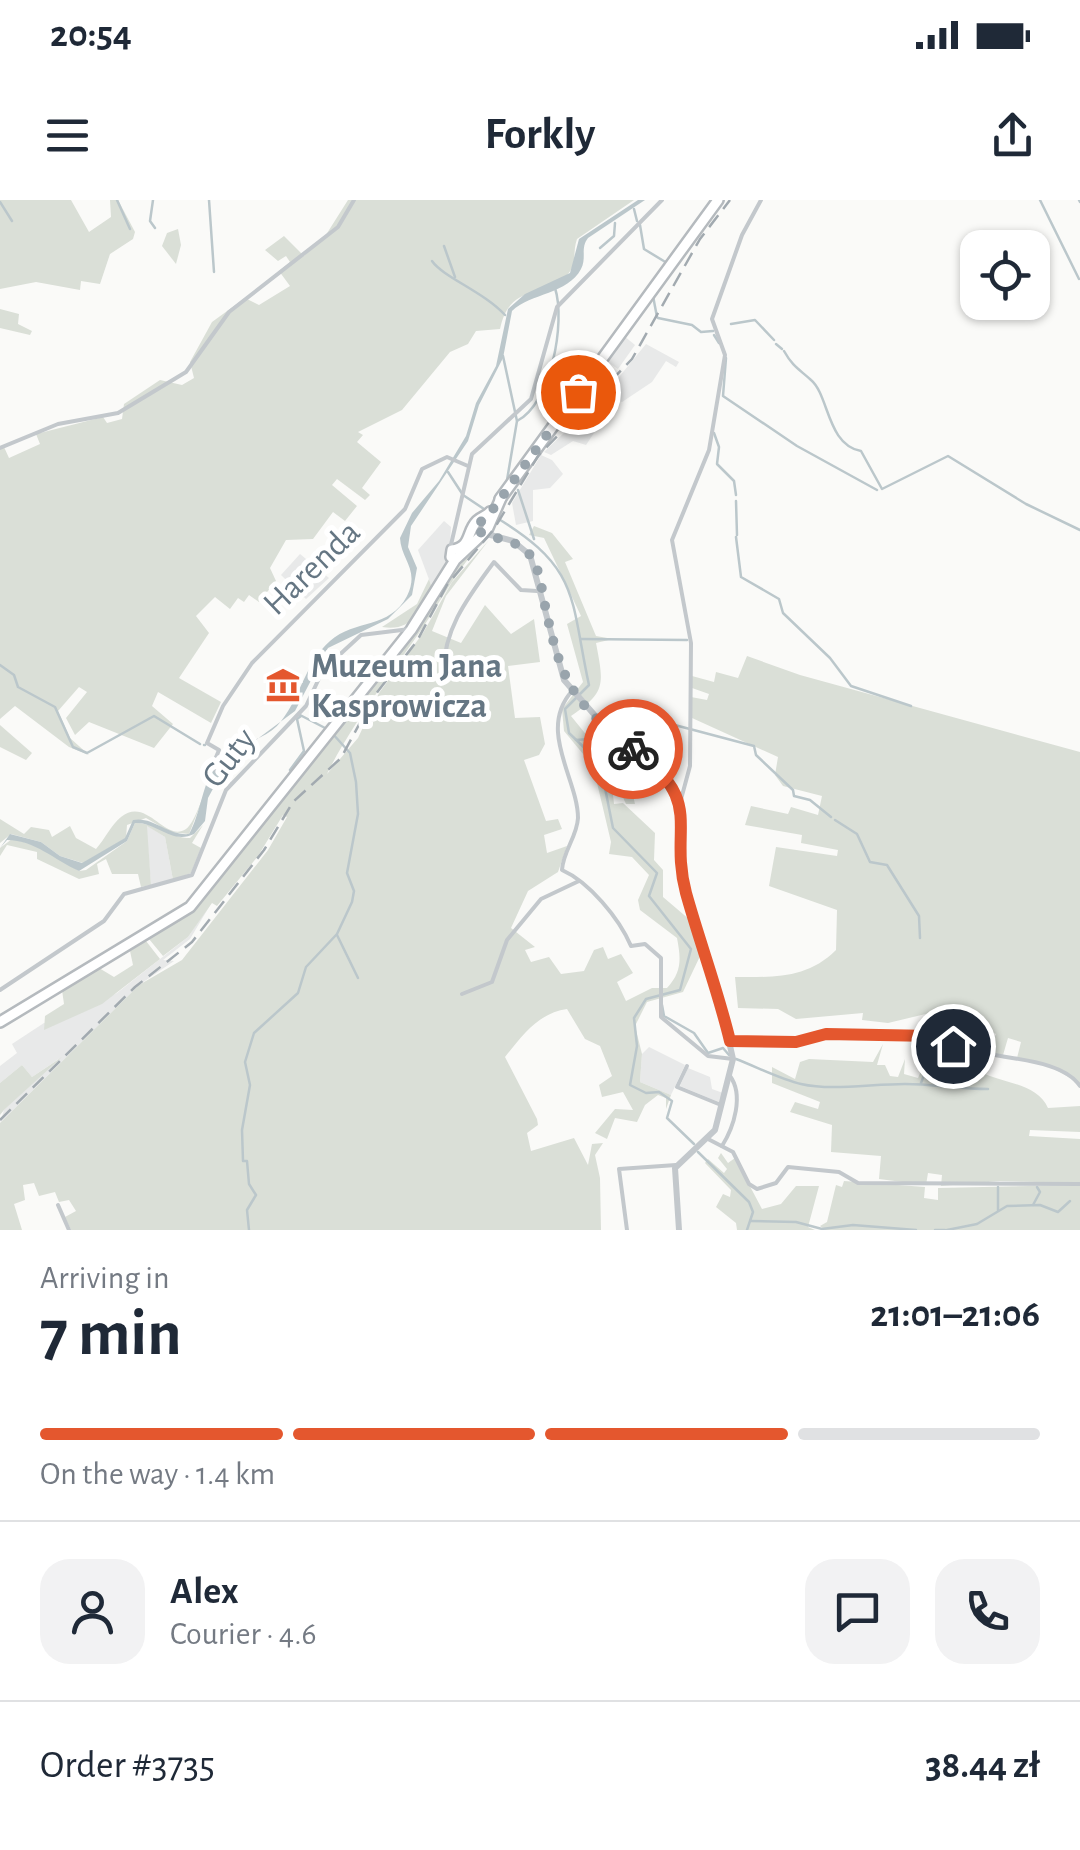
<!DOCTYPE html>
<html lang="en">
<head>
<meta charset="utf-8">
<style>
	:root { --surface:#fff; --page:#f2f2f3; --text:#1f2937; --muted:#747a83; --line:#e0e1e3; --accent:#e4572e }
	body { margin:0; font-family:"Alegreya Sans",sans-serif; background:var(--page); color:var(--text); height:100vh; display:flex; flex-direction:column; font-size:38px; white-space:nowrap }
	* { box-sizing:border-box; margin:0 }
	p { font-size:32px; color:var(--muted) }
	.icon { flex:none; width:55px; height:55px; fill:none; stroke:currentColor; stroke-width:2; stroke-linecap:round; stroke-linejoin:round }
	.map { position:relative; height:1030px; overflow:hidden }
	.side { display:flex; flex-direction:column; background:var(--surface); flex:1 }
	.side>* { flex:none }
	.fabs { position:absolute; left:960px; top:30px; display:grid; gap:20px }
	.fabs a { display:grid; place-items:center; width:90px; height:90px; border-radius:20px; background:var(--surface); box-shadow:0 2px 8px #0004; font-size:50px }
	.pin { position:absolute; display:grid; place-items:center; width:85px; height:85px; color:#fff; margin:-42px; border:5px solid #fff; border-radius:50%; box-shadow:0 2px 10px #0007 }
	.courier { position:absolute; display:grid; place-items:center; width:100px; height:100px; margin:-50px; border:8px solid #e4572e; border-radius:50%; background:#fff; color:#222; box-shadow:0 2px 12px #0007 }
	.head em { font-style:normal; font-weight:700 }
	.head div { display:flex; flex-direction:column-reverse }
	.head { display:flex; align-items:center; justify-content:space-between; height:170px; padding:0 40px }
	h1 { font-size:65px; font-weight:700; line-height:75px }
	.bar { display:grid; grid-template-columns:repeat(4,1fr); gap:15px 10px; align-content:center; height:120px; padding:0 40px }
	.bar i { height:12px; border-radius:8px; background:var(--line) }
	.bar .selected { background:var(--accent) }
	.bar p { grid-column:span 4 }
	.line { display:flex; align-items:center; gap:25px; padding:0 40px; border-top:2px solid var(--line) }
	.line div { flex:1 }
	.round { display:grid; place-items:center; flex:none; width:105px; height:105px; border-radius:30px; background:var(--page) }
	.status { display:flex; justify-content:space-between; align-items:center; height:70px; padding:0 50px; background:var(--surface); direction:ltr }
	.status svg { height:28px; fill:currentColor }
	header { display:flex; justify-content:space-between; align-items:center; height:130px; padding:0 40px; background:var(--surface); font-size:45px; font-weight:700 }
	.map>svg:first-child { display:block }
	.built { fill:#e8e9e9 }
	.green { fill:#dadfd7 }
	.water { fill:#bbc7cb }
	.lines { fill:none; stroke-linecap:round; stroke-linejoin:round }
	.stream { stroke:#bbc7cb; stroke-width:2.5 }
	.primary-casing { stroke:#b5babe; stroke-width:14 }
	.minor { stroke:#c3c8cc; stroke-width:4 }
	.tertiary { stroke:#c3c8cc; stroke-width:6 }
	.primary { stroke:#fff; stroke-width:9 }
	.rail { stroke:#a2aab0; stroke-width:2.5; stroke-dasharray:15 8; stroke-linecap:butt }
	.done { stroke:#99a4ac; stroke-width:10; stroke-dasharray:0 18 }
	.route { stroke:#e4572e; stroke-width:12 }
	.labels { text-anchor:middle; stroke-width:10; stroke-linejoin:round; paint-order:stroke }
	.street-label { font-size:35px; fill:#657683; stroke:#fff }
	.poi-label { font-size:35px; font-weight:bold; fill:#657683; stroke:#fff; text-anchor:start }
</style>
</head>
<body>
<div class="status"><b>20:54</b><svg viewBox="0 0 49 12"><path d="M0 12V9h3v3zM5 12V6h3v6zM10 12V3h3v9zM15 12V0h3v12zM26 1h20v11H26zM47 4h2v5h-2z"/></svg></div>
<header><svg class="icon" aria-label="menu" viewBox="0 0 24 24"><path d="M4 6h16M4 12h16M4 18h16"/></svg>Forkly<svg class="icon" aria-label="share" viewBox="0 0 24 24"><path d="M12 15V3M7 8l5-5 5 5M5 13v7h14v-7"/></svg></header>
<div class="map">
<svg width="1080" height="1030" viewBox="0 0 1080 1030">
	<rect width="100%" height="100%" fill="#fafaf8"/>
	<g class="built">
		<path d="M624,136L635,145L618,169L606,161Z"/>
		<path d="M646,144L679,162L676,167L666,161L652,182L622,202L606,193Z"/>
		<path d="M588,210L604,218L586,245L573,241L551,255L544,252Z"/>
		<path d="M541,255L552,260L563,274L550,288L533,290V321L516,325L512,303Z"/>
		<path d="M444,321L451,327L449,361L433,390L418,350Z"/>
		<path d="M300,354L329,378L306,399L281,375Z"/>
		<path d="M146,625L165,637L173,680L151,685Z"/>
		<path d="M212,702L190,739L163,760L174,761L139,785L0,923L4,910L60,858L32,877L22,865L0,883V866L17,853L12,844L44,823H57L117,793L188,737Z"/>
		<path d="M649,847L685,865L671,895L640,882L642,854Z"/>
		<path d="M688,868L710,877L712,889L723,893L721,903L680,886Z"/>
	</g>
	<g class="green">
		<path d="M0,0H71L89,32L111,17L110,0H118L135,32L133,39L110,54L100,84L81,81L80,90L36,82L0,89Z"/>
		<path d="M348,0H634L577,39C572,53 578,65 566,76C540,100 510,83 500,129L476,131L468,144L450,152L402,210L358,232L363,235L357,242L381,262L362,288L370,295L365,300L337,279L332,285L357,306L345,321L333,312L313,339L286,340L270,368L276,381L259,402L249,395L244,402L238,398L230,409L215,397L196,416L209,433L179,478L221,502L211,523L158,492L152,506L173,524L154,548L89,522L75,535L66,518L87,492L79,487L58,511L70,538L89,555L69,547L15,506L0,519V249L4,247L9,258L40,244L36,234L103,217L107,223L122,219L124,204L160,180L182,185L194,178L190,162L212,122L245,98L259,105L290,86L279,71L290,62L286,56L278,61L265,50L284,36L304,56L324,38Z"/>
		<path d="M178,29L181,45L176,64L162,46L167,33Z"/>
		<path d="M0,109L19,114L18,124L32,131L30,135L0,128Z"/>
		<path d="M534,326L552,333L573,359L565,362L596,436L613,439L596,443C604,485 606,492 571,516L632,591L635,604H626L620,591L613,595L614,604L623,603L655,633L654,660L663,670V697L690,720L702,752L683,792L647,802L635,826L642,854L640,882L671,895L666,909V898L658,895L645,905L637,922L615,918L607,939L595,933L615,909L633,910L623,892L602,897L599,885L612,876L600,846L585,839L567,809C538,813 522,836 505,857L537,919L538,925L527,933L531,951L574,938L588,965L592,944L603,943L595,955L600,978L601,1030H71L65,1017L76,1011L69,1000L59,1002L55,992L39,996L34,983L23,985L25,1000L14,1004L22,1030H0V923L139,785L182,760L268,650L287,617L283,615L258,656L217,706L212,703L188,737L163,756L149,739L192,709L334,537L428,414L470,350L474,352C451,379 437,408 417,436C387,479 349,529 327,574L358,538L379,493L423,433L452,382L489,340L446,396L432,431L461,443L485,405L511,434L534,419L540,462L508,466L515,518L540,517L545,544L539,555L524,560L546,621L558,619L562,629L544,635L547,653L567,646L558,672L528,691L511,728L535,747L525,750L531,762L549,757L561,774L584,771L594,750L603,747L608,759L621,754L633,773L617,782L626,801L652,788H667C682,772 681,759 677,738L640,710L638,700L649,675L632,657L609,654L611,642L593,566L564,531L562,509L583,482L567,424L581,416L544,338L529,335Z"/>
		<path d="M429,379L432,388C420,411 412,432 382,427L417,404Z"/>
		<path d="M747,456L800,475L1080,552V883L1046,865L1017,858L1021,842L1008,838L1003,855L987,852L996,834L973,824L974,816L934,812L888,823L862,820L863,813L796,819L778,809L738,808L735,777C774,777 807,779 836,750L837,710L769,686L776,647L837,656L838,650L801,643L802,635L745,625L751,606L788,614L791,607L818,615L822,596L783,586L775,575L778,557L692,518L691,497L707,500L709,494L692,488V476L714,482L716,472L738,478Z"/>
		<path d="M0,525L32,553L26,560L0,547Z"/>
		<path d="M211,578L189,634L170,632L146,618L127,625L126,638L83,663L60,656L41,642L11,634L0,643V619L24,634L31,627L49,630L52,637L70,626L76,638L96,649C105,639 111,625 121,617C147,596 165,643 186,629C196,622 204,590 211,578Z"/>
		<path d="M135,623C154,622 170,638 190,638L203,625L192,643L201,648L191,673L173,680L165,637L147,626L151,685L141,687L138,674H112L106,659L97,664L99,674L79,679L37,659V652L7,645L0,656V648L12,639L39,646L79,671L86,670L127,641Z"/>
		<path d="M146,741L160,759L102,804L44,830L45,816L64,804L62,790L99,768L114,777L133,765L130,751Z"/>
		<path d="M883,844L877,865H885L890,876L898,877L905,859L904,874L918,878L928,855L933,857L928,876C942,879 969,880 981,872C1001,883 1037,883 1048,908L1080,906V932L1030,930L1029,936L1080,939V983L1000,981L941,986L942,975L928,973L926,985L879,979L881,956L831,952L832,925L790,912L795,902L818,909L820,902L772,883V867L795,879L800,862L809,859L873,862Z"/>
		<path d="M62,857L4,910L0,915V883L22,865L32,877Z"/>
		<path d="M721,953L728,963L735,958L762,1009L781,1004L796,986H819L808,1027L815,1030H737L736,1023L716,1007L723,994L730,997L731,990L705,963L708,959L724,973L727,969L718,958Z"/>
		<path d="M844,981L925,987L924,998L938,1000V988L1080,985V1030H825L820,1026L827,1022L836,985L842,987Z"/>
	</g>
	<path class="water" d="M638,0H645L588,38C580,48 587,58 581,69C568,94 531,93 512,111L503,158L479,205L468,241L411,326L408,347L417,368L412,395L388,419L328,448L295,511L228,561L208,598L205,621L194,634C172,645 157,622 135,623L127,641L79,671C54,660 35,640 7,640L0,648L10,634L41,642L60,656L82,663L125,638L133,620C153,616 168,636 189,634C202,612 203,573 223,556C239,544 263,540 277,526C300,501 305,462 330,441C355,419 390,429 407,396C420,370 401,360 400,338L412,313L439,281L466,236L476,203L496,166L508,109L525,94L570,73L579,39Z"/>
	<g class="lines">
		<g class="stream">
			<path d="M117,0L130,29"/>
			<path d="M153,0L150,21L155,28"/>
			<path d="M209,0L214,72"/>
			<path d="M1040,0L1079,79"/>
			<path d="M1079,0L1080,2"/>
			<path d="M0,2L12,21"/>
			<path d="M634,9L637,21"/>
			<path d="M640,25L644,49L667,63"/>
			<path d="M444,46L455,77"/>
			<path d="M600,48L614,36L615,23"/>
			<path d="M432,61C443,77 484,92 505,115"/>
			<path d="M657,117L653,96L673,68"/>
			<path d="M658,118L692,125L701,132L713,131"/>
			<path d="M731,124L755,120L774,140"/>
			<path d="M714,135L719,143"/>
			<path d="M776,144L782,149"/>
			<path d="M784,151C793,167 799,169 811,180C829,195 827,245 861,251L882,289L948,256L1026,304L1080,330"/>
			<path d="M503,156L517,221L507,280"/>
			<path d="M726,158L723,196L797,246L877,290"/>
			<path d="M517,221C551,204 566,122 555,88"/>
			<path d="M714,233L719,247L717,264L734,281L736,295"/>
			<path d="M448,272L463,295L487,311"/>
			<path d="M518,290L534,339"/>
			<path d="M736,301L737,335"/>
			<path d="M497,318C581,369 570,398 589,485L565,509L569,533L596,559L602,573L613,628L657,673L649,696L691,749L680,790L646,799L634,818L637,846L630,885L646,893L659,892L672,901L667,918L694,944"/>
			<path d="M736,337L741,377L779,399L783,413L830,458L851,486L911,506"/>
			<path d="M581,439L687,440"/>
			<path d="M0,465L14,475L18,487L55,507L73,547L87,553L154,516L200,544"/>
			<path d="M300,515L327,529"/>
			<path d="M621,536H636L671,524L754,546L756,555L793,590L794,596L810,600L831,617"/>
			<path d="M576,540L613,537"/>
			<path d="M204,545H205"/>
			<path d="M290,570L304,551L297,519L301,516"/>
			<path d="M835,620L857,634L870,662L887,665L919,716L920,738"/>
			<path d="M337,735L358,778"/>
			<path d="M662,805L664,816L694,833L708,853L723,848L729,855"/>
			<path d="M736,859C757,867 780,879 801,884C831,891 871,884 905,884C933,884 959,889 988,889"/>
			<path d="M921,883L931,857"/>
			<path d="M698,952L749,1002L753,1012L747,1030"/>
			<path d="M998,987V1010"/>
			<path d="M1033,1005L1040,992L1037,987"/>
			<path d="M751,1021L796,1022L822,1029L853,1025L916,1030"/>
			<path d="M249,1030L247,1010L256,995L249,984L247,961H243L242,930L250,885L245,862L254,833L298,793L306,767L337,734L352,702L354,691L347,673L358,614L356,582L350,553L332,533"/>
			<path d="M935,1030H945"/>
			<path d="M947,1030L977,1024L1007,1006L1040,1005L1058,1012L1070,1001"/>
		</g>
		<g class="primary-casing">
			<g id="primary">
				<path d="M500,299L718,0"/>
				<path d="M451,357L452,350C472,347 466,332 477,321C481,317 487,316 490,312"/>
				<path d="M0,822L190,707L411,430L455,360L487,330L501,298"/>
			</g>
		</g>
		<g class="minor">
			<path d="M0,248L58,224L118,213L186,172L229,112L338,27L354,0"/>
			<path d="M450,349L472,254L531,199L557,107L662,0"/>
			<path d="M444,477C441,432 468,397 494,362L521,390L537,391"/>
			<path d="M572,491C537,530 578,579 578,618C577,637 563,651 562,670C589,682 619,718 631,746L645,744L661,758V817L708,856L733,859"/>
			<path d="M230,584L212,567L219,550L207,543L223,506L252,463L405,309L422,269L447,257L468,266"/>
			<path d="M680,603L690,566L691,443L672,340L709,250L725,155L712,119L742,35L761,0"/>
			<path d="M0,790L104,721L124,694L192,675L226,590L306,506L323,470L361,435L410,429"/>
			<path d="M462,794L492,782L507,740L541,699L579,681"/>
			<path d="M730,841C797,842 862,831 929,837C950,838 974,851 995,855C1021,860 1065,863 1080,886"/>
			<path d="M687,866L677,887L721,905"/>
			<path d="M708,939L733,952L749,984L757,989L776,983L788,967L839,972L858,983L1080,984"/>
			<path d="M722,946C734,927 744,895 730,876"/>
			<path d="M58,1005L69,1030"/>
			<path d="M627,1030L619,969L676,965"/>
		</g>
		<path class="tertiary" d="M483,333L513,341L530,355L564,480L605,527L659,570L680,608L684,686L715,780L733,859L715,930L675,968L679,1030"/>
		<use href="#primary" class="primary"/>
		<path class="rail" d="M0,920L135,787L192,742L264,650L293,602L341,558L375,495L417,441L447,385L494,329L538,256L632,159L700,39L730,0"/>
	</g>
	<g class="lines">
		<path class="done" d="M578,192L488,316L474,327C487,342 518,335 532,358C541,373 542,394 546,410C561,481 574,505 633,549"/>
		<path class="route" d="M633,549C707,603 668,625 686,693C700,743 718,791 730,841L796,842L826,834L933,836L953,846"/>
	</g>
	<defs>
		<g id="museum-bare" transform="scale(2.7)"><path d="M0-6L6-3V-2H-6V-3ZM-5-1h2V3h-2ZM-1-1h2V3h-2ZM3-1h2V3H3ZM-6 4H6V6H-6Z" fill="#e4572e" stroke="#fff" stroke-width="2.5" paint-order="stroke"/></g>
	</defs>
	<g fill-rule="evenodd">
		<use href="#museum-bare" x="283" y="485"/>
	</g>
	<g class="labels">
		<g class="street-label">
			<text transform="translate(311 367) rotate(-44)" y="12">Harenda</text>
			<text transform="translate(228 557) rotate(-52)" y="12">Guty</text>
		</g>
		<g class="poi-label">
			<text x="311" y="477">Muzeum Jana<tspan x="311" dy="40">Kasprowicza</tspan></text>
		</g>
	</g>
</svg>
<div class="fabs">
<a><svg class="icon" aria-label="locate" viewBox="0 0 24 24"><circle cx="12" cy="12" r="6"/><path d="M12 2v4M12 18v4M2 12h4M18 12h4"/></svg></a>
</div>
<div class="pin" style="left:578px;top:192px;background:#ea580c"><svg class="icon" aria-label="bag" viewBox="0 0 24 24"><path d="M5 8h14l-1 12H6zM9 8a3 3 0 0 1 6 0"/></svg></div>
<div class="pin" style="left:953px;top:846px;background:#1f2937"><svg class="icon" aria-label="home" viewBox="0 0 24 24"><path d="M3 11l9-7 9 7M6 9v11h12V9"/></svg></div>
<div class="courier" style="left:633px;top:549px"><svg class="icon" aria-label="bike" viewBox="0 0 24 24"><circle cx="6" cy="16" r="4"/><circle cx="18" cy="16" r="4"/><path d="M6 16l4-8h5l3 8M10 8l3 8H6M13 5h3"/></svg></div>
</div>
<section class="side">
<div class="head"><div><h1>7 min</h1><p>Arriving in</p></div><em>21:01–21:06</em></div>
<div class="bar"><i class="selected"></i><i class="selected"></i><i class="selected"></i><i></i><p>On the way · 1.4 km</p></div>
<div class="line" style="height:180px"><a class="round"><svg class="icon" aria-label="person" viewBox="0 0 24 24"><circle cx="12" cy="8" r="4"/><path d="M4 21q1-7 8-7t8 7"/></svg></a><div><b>Alex</b><p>Courier · 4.6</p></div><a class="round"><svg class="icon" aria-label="chat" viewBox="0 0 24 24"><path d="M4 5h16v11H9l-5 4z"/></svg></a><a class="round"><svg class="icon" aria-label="phone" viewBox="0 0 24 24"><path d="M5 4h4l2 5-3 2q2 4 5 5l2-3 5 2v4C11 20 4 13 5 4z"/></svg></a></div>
<div class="line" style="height:130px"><div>Order #3735</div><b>38.44 zł</b></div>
</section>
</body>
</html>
